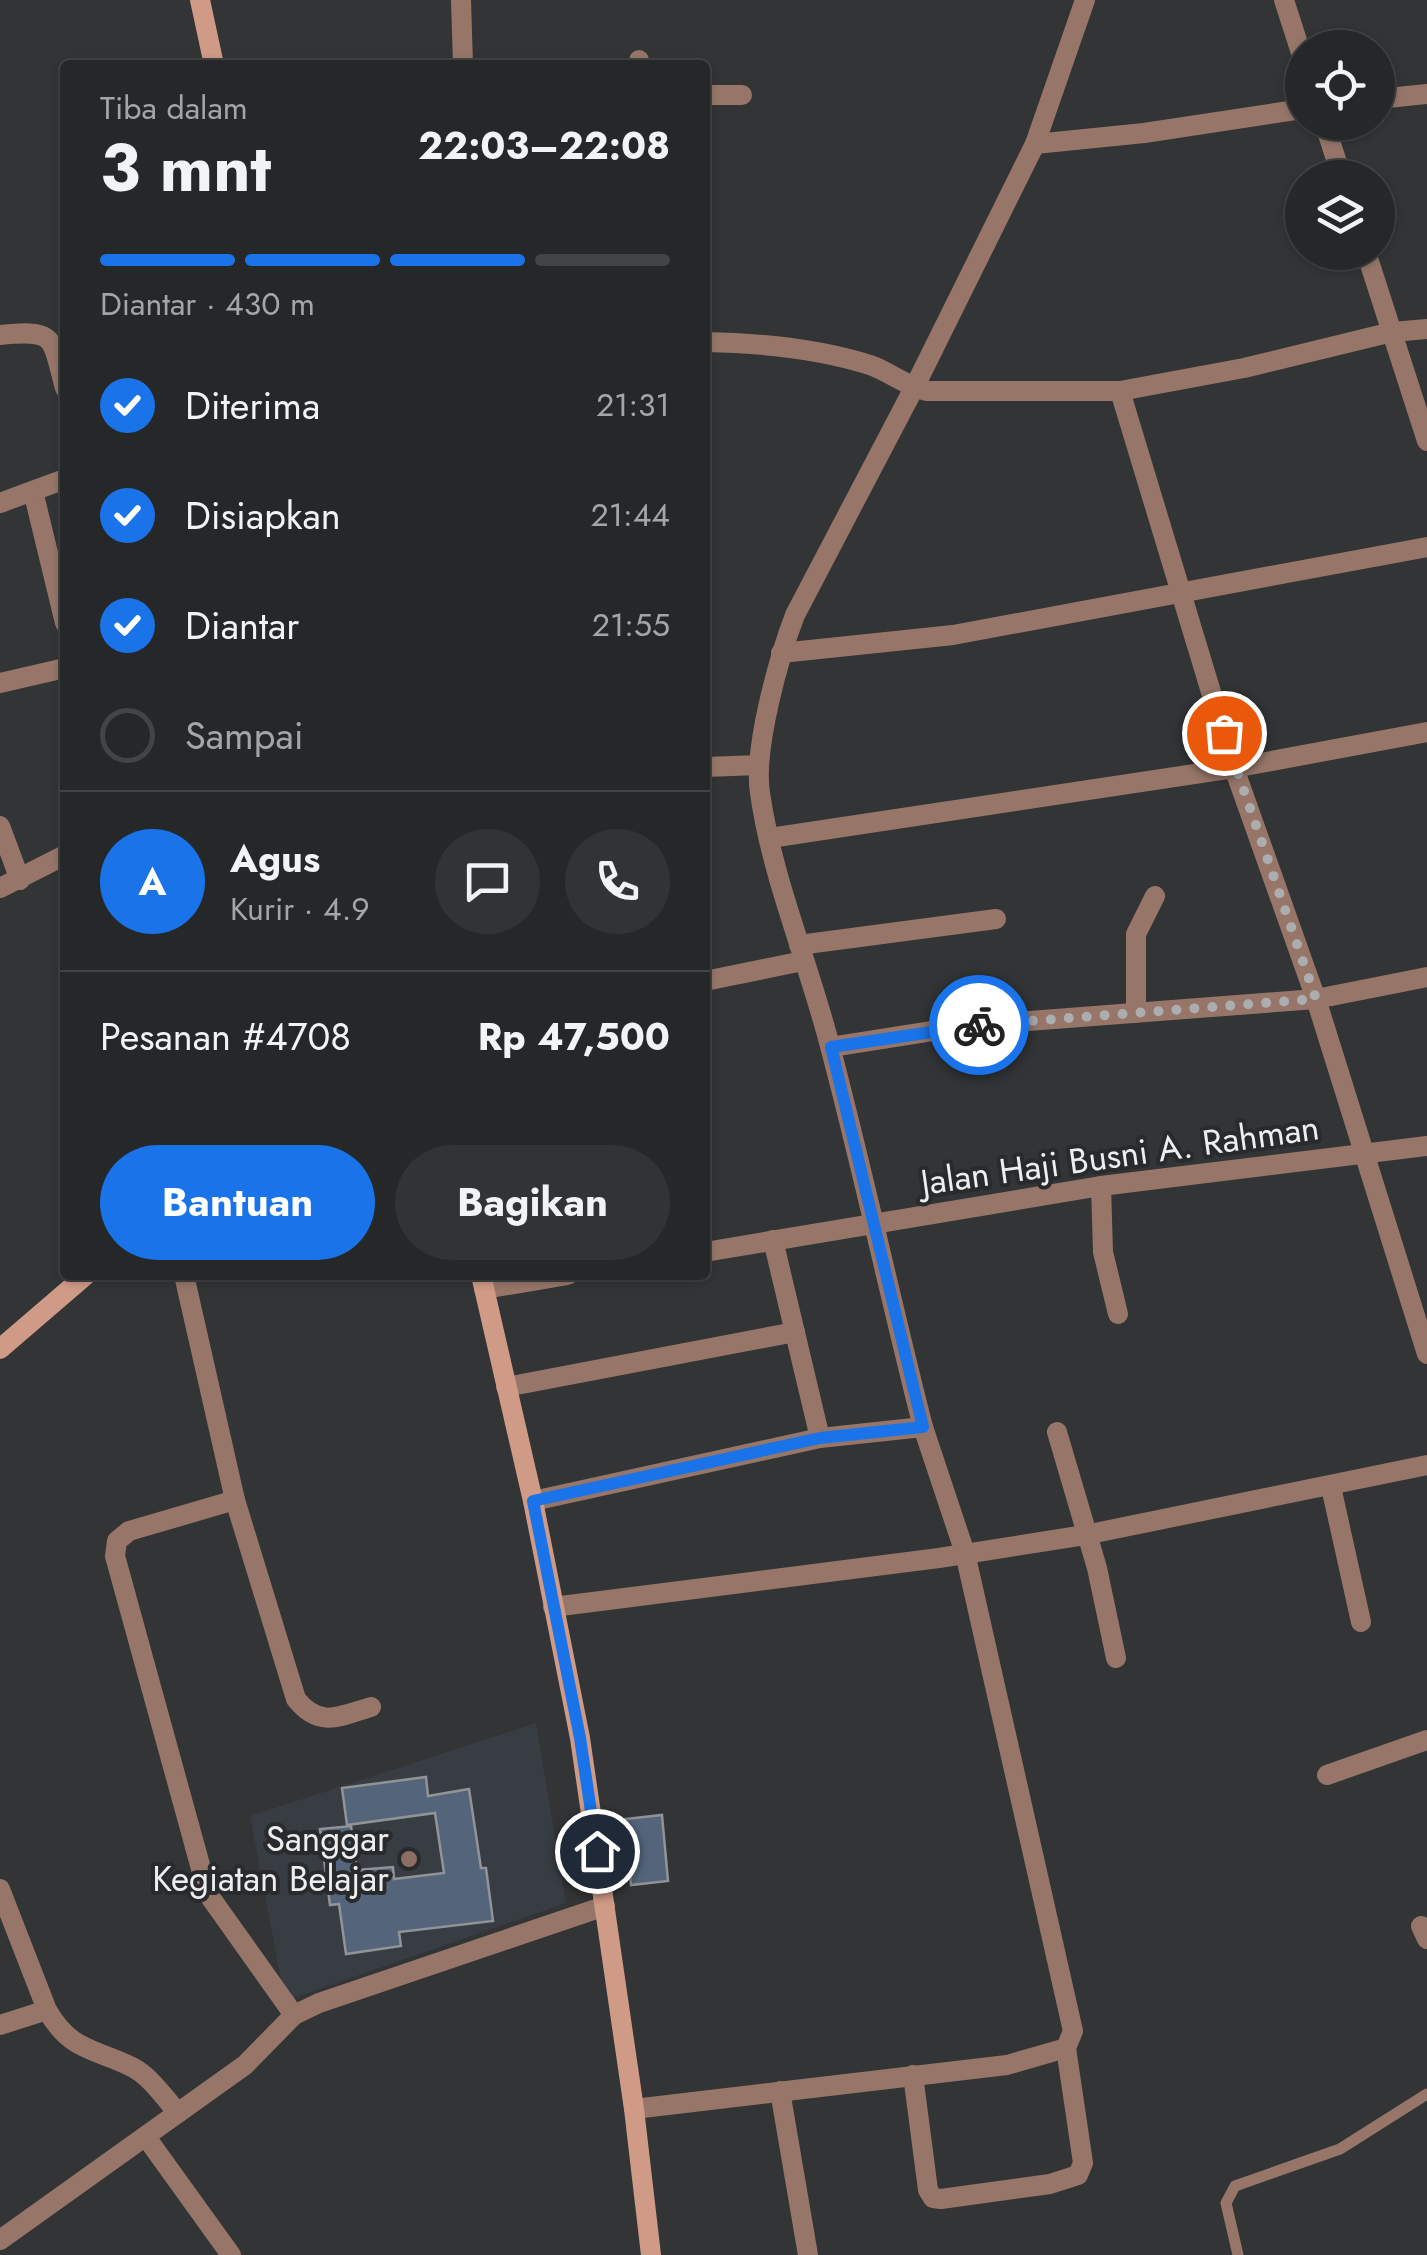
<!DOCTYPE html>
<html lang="id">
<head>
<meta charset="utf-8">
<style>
	:root { --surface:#262728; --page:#323334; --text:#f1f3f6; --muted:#a4a5a8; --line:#424445; --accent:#1a73e8 }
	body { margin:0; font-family:Jost,sans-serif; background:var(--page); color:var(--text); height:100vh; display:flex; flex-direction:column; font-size:38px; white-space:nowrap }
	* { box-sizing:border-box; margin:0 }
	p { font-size:32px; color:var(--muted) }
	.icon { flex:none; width:55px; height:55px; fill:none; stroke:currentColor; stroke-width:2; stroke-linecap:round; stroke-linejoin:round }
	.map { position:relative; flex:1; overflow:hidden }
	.sheet { position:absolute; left:60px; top:60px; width:650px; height:1220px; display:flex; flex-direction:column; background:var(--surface); border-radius:10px; box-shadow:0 2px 8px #0004,0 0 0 2px var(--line) }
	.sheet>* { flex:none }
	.tools { position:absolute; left:1285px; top:30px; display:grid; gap:20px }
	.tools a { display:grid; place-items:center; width:110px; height:110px; border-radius:50%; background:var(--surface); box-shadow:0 2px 8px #0004,0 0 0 2px var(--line); font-size:50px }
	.pin { position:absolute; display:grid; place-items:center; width:85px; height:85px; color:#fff; margin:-42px; border:5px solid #fff; border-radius:50%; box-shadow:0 2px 10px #0007 }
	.courier { position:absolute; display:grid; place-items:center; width:100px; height:100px; margin:-50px; border:8px solid #1a73e8; border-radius:50%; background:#fff; color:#222; box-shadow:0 2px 12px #0007 }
	.headline em { font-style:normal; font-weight:700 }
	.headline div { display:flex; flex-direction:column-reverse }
	.headline { display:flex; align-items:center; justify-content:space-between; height:170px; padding:0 40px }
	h1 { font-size:65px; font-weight:700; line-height:75px }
	.bar { display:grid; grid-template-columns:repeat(4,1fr); gap:15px 10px; align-content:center; height:120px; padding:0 40px }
	.bar i { height:12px; border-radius:8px; background:var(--line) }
	.bar .active { background:var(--accent) }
	.bar p { grid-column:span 4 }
	.line { display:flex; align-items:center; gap:25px; padding:0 40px; border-top:2px solid var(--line) }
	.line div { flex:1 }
	.round { display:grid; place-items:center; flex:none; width:105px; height:105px; border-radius:52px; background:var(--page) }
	ol { padding:0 40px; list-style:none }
	li { display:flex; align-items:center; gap:30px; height:110px }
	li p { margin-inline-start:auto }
	li .icon { padding:10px; border-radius:50%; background:var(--accent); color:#fff; stroke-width:4 }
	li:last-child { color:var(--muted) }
	li i { width:55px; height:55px; border:5px solid var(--line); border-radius:50% }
	.button { display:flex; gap:20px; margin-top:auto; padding:20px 40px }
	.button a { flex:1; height:115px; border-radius:60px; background:var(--accent); color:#fff; font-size:40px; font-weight:700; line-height:115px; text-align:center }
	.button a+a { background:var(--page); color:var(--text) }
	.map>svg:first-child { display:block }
	.built { fill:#383d44 }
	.building { fill:#54657b; stroke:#919396; stroke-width:2.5 }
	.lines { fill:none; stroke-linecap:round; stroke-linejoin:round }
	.lane { stroke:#977669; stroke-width:11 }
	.street { stroke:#977669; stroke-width:20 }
	.secondary { stroke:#cf9a86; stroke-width:20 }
	.done { stroke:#acadaf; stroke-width:10; stroke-dasharray:0 18 }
	.route { stroke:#1a73e8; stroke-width:12 }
	.education-dot { fill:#8d6e63; stroke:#282a2c; stroke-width:4 }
	.labels { text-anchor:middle; stroke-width:8; stroke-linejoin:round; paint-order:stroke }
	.street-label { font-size:35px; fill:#edeef0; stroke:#282a2c }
	.poi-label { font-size:35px; fill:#edeef0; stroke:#282a2c; text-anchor:end }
</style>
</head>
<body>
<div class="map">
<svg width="1427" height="2255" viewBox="0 0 1427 2255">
	<rect width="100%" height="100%" fill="#323436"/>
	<path class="built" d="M536,1723L566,1903L285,2001L250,1816Z"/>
	<g class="building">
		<path d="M426,1777L428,1796L469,1789L481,1868H486L493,1921L399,1932L401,1946L346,1954L339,1904L330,1905L320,1829L351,1826L357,1870L393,1867L394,1879L444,1873L435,1813L347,1825L342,1788Z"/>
		<path d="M662,1815L668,1881L631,1885L625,1819Z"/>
	</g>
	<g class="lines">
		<path class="lane" d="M1238,2255L1226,2203L1235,2186L1340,2149L1427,2094"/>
		<g class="street">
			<path d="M461,0L463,65"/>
			<path d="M1284,0L1302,56"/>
			<path d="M639,65V60"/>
			<path d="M705,95H742"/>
			<path d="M1378,99L1427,94"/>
			<path d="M1324,122L1342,178"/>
			<path d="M1035,144L1144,133L1302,109"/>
			<path d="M1366,252L1427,441"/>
			<path d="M0,335C57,329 51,337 65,388"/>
			<path d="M705,342C761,343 816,348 870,365C890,372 906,386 927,391H1120L1244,368L1392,332L1427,329"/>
			<path d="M1120,391L1234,768L1316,999L1427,1354"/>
			<path d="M33,491L65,623"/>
			<path d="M0,503L65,479"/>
			<path d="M781,653L953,635L1427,547"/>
			<path d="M0,683L65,668"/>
			<path d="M705,767L759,765"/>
			<path d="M0,826L20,880"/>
			<path d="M770,838L1234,768L1427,732"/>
			<path d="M0,888L65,855"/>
			<path d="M799,945L996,919"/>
			<path d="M705,981L803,961"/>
			<path d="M1136,1013V934L1155,896"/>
			<path d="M831,1047L964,1026L1316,999L1427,977"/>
			<path d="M1101,1186L1103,1252L1118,1314"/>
			<path d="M705,1252L1101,1186L1427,1146"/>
			<path d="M184,1275L235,1500L296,1699C320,1729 340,1716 371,1707"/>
			<path d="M484,1289L568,1275"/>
			<path d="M506,1387L795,1332"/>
			<path d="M923,1427C891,1302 864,1175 831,1050C810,966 772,879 760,793C753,749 779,657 795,615L914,388L1035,144L1085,0"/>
			<path d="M1057,1432L1097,1568L1116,1658"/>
			<path d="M820,1438L923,1427L965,1553L1073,2031L1066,2048L1083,2163L1078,2175L1050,2184L941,2199L933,2198L928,2190L913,2075"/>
			<path d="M1331,1487L1361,1622"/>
			<path d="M235,1500L129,1531L117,1541L115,1556L208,1894L294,2015"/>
			<path d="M533,1501L820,1438L773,1240"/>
			<path d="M553,1607L939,1558L1085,1535L1427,1465"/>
			<path d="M1327,1775L1427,1740"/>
			<path d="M0,1889L47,2010C71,2052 94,2048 132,2067C150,2076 165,2098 178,2113"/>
			<path d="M1421,1926L1427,1939"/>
			<path d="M0,2025L47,2010"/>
			<path d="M780,2091L808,2255"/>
			<path d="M634,2109L1007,2065L1066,2048"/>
			<path d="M146,2137L231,2255"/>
			<path d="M0,2240L245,2065L294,2015L319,2003L605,1906"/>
		</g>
		<g class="secondary">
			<path d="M200,0L214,65"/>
			<path d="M481,1275L533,1501L580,1738L634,2109L651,2255"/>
			<path d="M0,1349L86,1275"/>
		</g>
	</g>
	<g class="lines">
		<path class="done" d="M979,1025L1316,999L1224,733"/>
		<path class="route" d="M597,1851L580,1738L533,1501L820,1438L923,1427L831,1047L979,1025"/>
	</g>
	<circle class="education-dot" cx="409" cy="1859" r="10"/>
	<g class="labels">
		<g class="street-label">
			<text transform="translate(1120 1155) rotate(-8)" y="12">Jalan Haji Busni A. Rahman</text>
		</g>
		<g class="poi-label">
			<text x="389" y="1851">Sanggar<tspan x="389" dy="40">Kegiatan Belajar</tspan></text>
		</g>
	</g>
</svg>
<div class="tools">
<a><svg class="icon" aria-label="locate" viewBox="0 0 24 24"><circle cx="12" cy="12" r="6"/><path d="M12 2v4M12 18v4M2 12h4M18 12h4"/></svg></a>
<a><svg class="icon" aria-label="layers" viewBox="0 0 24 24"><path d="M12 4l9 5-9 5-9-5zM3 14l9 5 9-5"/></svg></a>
</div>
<div class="pin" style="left:1224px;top:733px;background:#ea580c"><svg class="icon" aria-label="bag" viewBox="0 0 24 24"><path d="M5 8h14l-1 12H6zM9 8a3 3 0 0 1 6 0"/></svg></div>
<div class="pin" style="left:597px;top:1851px;background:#1f2937"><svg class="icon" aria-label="home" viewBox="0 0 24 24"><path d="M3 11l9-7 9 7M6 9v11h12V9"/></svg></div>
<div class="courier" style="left:979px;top:1025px"><svg class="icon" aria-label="bike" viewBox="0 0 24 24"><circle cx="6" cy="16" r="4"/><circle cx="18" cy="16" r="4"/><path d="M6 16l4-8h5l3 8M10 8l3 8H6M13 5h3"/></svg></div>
<section class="sheet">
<div class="headline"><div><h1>3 mnt</h1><p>Tiba dalam</p></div><em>22:03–22:08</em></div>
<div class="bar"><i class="active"></i><i class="active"></i><i class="active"></i><i></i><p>Diantar · 430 m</p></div>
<ol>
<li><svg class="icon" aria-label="check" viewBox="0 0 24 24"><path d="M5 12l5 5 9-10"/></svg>Diterima<p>21:31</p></li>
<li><svg class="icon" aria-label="check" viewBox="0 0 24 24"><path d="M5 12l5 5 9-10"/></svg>Disiapkan<p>21:44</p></li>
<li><svg class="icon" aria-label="check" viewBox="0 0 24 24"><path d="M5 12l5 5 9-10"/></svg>Diantar<p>21:55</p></li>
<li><i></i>Sampai</li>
</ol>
<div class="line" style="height:180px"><b class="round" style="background:var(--accent);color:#fff">A</b><div><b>Agus</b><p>Kurir · 4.9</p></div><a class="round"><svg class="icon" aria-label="chat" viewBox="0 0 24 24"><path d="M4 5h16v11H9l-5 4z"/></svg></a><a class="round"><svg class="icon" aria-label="phone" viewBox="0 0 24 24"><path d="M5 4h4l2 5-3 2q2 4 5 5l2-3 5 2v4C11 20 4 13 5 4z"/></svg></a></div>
<div class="line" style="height:130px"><div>Pesanan #4708</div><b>Rp 47,500</b></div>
<div class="button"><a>Bantuan</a><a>Bagikan</a></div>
</section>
</div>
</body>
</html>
